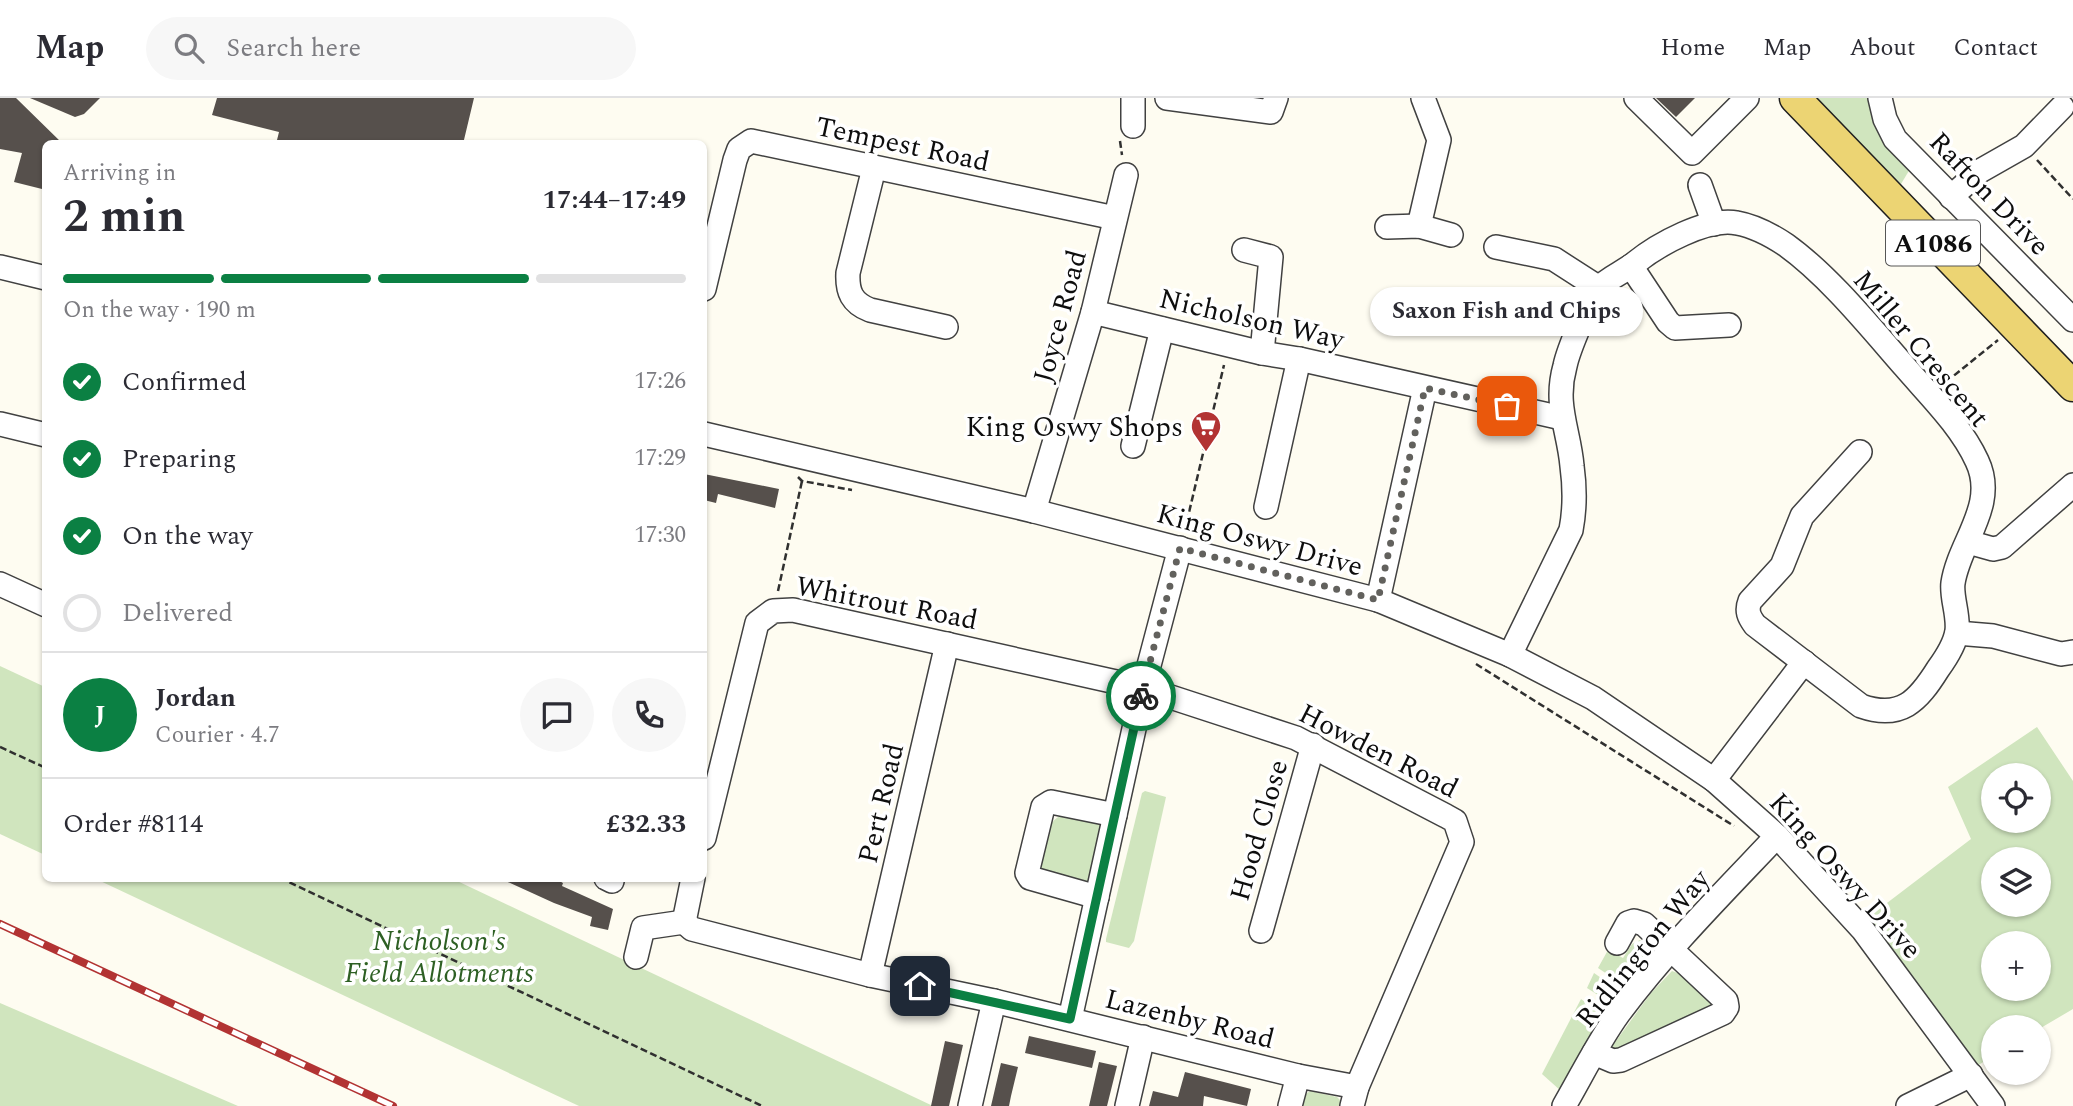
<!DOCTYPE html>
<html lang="en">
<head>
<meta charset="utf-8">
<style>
	:root { --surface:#fff; --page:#f7f7f7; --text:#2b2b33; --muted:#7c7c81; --line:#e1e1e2; --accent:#0b8043 }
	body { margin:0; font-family:Spectral,serif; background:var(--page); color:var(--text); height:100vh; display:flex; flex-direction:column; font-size:26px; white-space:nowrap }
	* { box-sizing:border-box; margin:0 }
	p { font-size:23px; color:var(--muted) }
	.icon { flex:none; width:38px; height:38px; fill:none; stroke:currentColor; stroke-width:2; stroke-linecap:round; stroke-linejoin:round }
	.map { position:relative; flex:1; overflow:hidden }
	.sheet { position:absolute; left:42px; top:42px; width:665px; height:742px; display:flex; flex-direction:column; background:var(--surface); border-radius:10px; box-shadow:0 2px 5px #0004 }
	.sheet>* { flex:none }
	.tools { position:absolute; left:1981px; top:665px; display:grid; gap:14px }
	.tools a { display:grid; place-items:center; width:70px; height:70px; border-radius:50%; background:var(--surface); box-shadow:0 2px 5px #0004; font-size:35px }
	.pin { position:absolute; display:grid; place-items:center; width:60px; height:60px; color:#fff; margin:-30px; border-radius:14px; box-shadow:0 4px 10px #0006 }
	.courier { position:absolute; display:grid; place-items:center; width:70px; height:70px; margin:-35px; border:5px solid #0b8043; border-radius:50%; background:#fff; color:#222; box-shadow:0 2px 9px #0007 }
	.bubble { position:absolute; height:49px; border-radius:24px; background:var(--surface); box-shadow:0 2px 5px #0004; font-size:23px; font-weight:700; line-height:49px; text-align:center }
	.head em { font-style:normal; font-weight:700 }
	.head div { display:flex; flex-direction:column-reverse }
	.head { display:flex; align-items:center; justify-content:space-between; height:119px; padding:0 21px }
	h1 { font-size:46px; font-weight:700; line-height:52px }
	.bar { display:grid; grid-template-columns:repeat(4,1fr); gap:10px 7px; align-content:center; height:84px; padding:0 21px }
	.bar i { height:9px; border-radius:5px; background:var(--line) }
	.bar .on { background:var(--accent) }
	.bar p { grid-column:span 4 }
	.line { display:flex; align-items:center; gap:18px; padding:0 21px; border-top:2px solid var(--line) }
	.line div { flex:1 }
	.round { display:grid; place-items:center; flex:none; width:74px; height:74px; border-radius:37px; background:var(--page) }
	ol { padding:0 21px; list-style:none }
	li { display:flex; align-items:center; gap:21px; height:77px }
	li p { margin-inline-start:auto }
	li .icon { padding:7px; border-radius:50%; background:var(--accent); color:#fff; stroke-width:4 }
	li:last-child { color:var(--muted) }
	li i { width:38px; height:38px; border:4px solid var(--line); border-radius:50% }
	header { display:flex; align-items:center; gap:42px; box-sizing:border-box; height:98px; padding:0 35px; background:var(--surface); border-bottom:2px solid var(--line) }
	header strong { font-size:33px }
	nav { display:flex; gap:38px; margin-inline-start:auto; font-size:24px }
	.search { width:490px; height:63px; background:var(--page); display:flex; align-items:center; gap:18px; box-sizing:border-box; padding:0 24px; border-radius:38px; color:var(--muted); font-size:26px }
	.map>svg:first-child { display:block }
	.green { fill:#d0e5be; fill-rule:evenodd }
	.building { fill:#56504c }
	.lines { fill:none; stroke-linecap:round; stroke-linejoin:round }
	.minor-casing { stroke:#414141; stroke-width:26 }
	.major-casing { stroke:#1f1f1f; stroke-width:33 }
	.path { stroke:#303030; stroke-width:2.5; stroke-dasharray:7 3.5; stroke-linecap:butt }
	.minor { stroke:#fff; stroke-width:23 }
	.major { stroke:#ecd473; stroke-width:30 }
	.rail-casing { stroke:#b23333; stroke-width:8 }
	.rail { stroke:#fff; stroke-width:5; stroke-dasharray:16; stroke-linecap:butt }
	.done { stroke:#62615d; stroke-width:7; stroke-dasharray:0 12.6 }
	.route { stroke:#0b8043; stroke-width:9 }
	.labels { text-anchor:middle; stroke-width:7; stroke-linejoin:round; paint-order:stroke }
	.shield { fill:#fff; stroke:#565656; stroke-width:2 }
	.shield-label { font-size:26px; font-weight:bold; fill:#0e0e0e }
	.street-label { font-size:28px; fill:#0e0e0e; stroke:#fff }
	.poi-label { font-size:28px; fill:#0e0e0e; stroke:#fff; text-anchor:end }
	.park-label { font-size:28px; font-style:italic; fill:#2e6024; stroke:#fff }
</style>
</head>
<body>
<header>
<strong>Map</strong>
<div class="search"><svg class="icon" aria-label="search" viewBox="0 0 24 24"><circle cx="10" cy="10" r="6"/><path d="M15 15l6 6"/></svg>Search here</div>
<nav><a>Home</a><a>Map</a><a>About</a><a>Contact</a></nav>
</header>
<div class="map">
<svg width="2073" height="1008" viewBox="0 0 2073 1008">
	<rect width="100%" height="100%" fill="#fefcf1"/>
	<g class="green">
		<path d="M1810,0H1873L1910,71L1901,86Z"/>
		<path d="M0,568L45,589V757L0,736Z"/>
		<path d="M2037,629L2073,683V911L2039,931V929H1993V958L1972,971L1862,824L1971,741L1948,689ZM1993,677H2039V723H1993ZM1993,761H2039V807H1993ZM1993,845H2039V891H1993Z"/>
		<path d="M1145,693L1166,699L1134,843L1129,850L1106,844V841L1142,695Z"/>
		<path d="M1063,717L1103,725L1089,792L1041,774C1039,758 1045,721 1063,717Z"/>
		<path d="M96,781H453L933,1008H579Z"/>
		<path d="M1640,842L1649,844L1659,853L1628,890L1598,870L1608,852L1623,860L1632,846Z"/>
		<path d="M1672,873C1687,877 1703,893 1713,905V909L1621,959L1612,952L1613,947L1651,895Z"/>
		<path d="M1594,875L1624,896L1615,908L1587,890Z"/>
		<path d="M1581,901L1606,920L1561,993L1542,976Z"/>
		<path d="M0,905L238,1008H0Z"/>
		<path d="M1310,993L1337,999L1346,1008H1299L1303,998Z"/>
	</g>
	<g class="building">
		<path d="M0,0H16L63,46H46V92L14,84L22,55L0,51Z"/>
		<path d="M30,0H100L84,16L75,19Z"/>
		<path d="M217,0H474L463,46H276L279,34L212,17Z"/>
		<path d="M1656,0H1695L1676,19Z"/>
		<path d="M704,376L779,391L775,410L718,396L716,405L704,402Z"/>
		<path d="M499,780H554L563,785L562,788L613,811L608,832L590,828L592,819L554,805Z"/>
		<path d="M1029,938L1096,953L1092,970L1025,955Z"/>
		<path d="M945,943L963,947L949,1008H931Z"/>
		<path d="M1099,964L1117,968L1107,1008H1089Z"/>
		<path d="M1001,965L1018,969L1011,998L1009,1008H991Z"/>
		<path d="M1185,974L1251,991L1247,1008L1204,998L1203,1008H1149L1153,993L1178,999Z"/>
	</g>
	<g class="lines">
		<g class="minor-casing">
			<g id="minor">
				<path d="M1167,0L1271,14L1276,0"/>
				<path d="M1636,0L1692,55L1747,0"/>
				<path d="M1880,0L1885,21L1895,41L2073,222"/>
				<path d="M1133,28V0"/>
				<path d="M874,70L848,175C847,194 852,205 870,212L946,229"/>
				<path d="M1700,87L1714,126"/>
				<path d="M1951,99L1980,73L2024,48L2062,9"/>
				<path d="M1419,128L1439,42L1423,0"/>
				<path d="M1387,129L1419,128L1451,137"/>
				<path d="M1496,149L1554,161L1599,190"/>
				<path d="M1244,152L1271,159L1262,255"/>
				<path d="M1631,168L1668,224L1675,230L1729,227"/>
				<path d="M0,169L46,180"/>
				<path d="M704,191L735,62L739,51L751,43L1115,120"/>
				<path d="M1093,214L1262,255L1299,261L1562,320"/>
				<path d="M0,326L46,337"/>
				<path d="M704,336L1034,413L1378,502L1510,557L1593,600L1714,682L1777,738L1863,832L1993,1008"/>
				<path d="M1133,348L1162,231"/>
				<path d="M1266,409L1299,261"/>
				<path d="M1034,413L1093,214L1126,77"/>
				<path d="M1968,444L1993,451L2002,449L2073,387"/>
				<path d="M0,486L46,507"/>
				<path d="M1378,502L1425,290"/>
				<path d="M1957,535L1993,538L2061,556L2073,554"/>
				<path d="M1510,557L1571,432C1575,411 1575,390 1572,368C1569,332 1554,307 1565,268C1568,253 1590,199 1599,190C1608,180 1624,174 1635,165C1657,147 1707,119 1737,125C1754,128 1771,137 1786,147C1829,178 1870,229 1905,269C1930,298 1961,328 1977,363C1998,407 1959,444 1953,485C1951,499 1959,517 1957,533C1955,546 1946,560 1938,571C1918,603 1901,622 1861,608L1755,527C1749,519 1746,513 1750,503L1782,468L1802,418L1860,354"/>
				<path d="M1714,682L1804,564"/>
				<path d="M704,740L757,525L773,513L793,512L1143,590L1296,640L1446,718L1455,723L1462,744L1357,989L1352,1008"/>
				<path d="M606,780L612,783"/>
				<path d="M1097,799L1030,780L1027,775L1043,709L1051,704L1115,717"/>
				<path d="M684,824L692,831L870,877L994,903L1298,978L1357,989"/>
				<path d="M684,824L693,780"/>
				<path d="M1261,833L1313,647"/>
				<path d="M636,859L643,830L684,824"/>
				<path d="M870,877L947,546"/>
				<path d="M1070,921L1143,590L1180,450"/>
				<path d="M1594,955L1613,963L1621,962L1723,915L1727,909L1726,903L1644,826L1634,823L1628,825L1617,845"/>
				<path d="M970,1008L994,903"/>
				<path d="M1127,1008L1143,939"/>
				<path d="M1290,1008L1298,978"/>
				<path d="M1564,1008C1582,977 1598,944 1619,915C1666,852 1723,795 1777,738"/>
				<path d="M1908,1008L1971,977"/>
			</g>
		</g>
		<g class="major-casing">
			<path id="major" d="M1795,0L2073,288"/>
		</g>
		<g class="path">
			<path d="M1120,43L1122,57"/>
			<path d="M2037,62L2073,101"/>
			<path d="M1946,284L1998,242"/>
			<path d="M798,379L802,383L852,392"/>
			<path d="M1179,429L1186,427L1224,267"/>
			<path d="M778,493L802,383"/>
			<path d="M1476,566L1734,728"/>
			<path d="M0,649L46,670"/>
			<path d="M280,780L762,1008"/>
		</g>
		<use href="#minor" class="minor"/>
		<use href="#major" class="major"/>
		<g class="rail-casing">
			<path id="rail" d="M0,826L393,1008"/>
		</g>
		<use href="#rail" class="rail"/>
	</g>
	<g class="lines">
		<path class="done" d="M1141,598L1180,450L1378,502L1425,290L1507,308"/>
		<path class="route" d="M920,888L1070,921L1141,598"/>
	</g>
	<defs>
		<g id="supermarket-pin" transform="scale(1.575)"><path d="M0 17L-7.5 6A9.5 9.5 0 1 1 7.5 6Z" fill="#b23333" stroke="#fff"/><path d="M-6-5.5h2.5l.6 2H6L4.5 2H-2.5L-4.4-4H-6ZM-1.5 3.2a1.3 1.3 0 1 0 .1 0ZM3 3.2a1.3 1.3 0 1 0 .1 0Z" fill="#fff"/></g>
	</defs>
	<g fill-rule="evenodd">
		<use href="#supermarket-pin" x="1206" y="328"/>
	</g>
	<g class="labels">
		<rect class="shield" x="1886" y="122.5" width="94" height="45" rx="5"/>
		<g class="shield-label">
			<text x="1933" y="154">A1086</text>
		</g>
		<g class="street-label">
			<text transform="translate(903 45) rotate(12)" y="10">Tempest Road</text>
			<text transform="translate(1990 95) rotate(46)" y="10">Rafton Drive</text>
			<text transform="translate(1059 218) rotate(-75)" y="10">Joyce Road</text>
			<text transform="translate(1252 220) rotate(13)" y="10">Nicholson Way</text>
			<text transform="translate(1922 250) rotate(50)" y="10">Miller Crescent</text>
			<text transform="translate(1260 441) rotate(15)" y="10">King Oswy Drive</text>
			<text transform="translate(887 504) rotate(11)" y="10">Whitrout Road</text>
			<text transform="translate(1379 652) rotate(27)" y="10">Howden Road</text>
			<text transform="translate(880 705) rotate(-77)" y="10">Pert Road</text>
			<text transform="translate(1258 732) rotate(-74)" y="10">Hood Close</text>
			<text transform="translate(1846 777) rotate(48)" y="10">King Oswy Drive</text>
			<text transform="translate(1642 850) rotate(-51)" y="10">Ridlington Way</text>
			<text transform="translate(1190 920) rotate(14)" y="10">Lazenby Road</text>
		</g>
		<g class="poi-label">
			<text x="1183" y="338">King Oswy Shops</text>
		</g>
		<g class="park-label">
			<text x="439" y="852">Nicholson's<tspan x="439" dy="32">Field Allotments</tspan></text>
		</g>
	</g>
</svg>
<div class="tools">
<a><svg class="icon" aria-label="locate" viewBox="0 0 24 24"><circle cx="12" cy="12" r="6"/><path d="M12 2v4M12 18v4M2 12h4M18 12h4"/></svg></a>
<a><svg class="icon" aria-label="layers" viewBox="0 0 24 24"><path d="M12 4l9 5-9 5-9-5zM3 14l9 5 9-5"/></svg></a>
<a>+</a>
<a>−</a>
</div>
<div class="pin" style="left:1507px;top:308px;background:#ea580c"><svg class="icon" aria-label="bag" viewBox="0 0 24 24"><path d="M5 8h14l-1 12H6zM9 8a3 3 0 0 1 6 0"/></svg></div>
<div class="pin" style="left:920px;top:888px;background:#1f2937"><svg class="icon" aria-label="home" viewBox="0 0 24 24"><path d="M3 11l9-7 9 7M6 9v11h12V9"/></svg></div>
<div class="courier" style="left:1141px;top:598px"><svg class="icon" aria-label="bike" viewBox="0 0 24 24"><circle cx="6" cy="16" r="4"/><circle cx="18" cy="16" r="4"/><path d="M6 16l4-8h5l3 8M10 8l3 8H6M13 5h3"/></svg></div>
<div class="bubble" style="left:1370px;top:189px;width:273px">Saxon Fish and Chips</div>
<section class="sheet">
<div class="head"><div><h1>2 min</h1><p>Arriving in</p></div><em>17:44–17:49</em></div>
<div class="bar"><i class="on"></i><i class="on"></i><i class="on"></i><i></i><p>On the way · 190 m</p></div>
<ol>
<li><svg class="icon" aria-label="check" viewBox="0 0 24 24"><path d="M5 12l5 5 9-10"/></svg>Confirmed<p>17:26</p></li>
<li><svg class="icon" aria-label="check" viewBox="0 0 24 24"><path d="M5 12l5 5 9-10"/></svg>Preparing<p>17:29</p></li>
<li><svg class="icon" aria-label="check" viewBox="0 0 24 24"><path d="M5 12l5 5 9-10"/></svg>On the way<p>17:30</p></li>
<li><i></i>Delivered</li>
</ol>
<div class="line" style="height:126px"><b class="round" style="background:var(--accent);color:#fff">J</b><div><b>Jordan</b><p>Courier · 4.7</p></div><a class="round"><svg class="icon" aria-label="chat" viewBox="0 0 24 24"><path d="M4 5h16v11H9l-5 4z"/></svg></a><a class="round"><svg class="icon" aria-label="phone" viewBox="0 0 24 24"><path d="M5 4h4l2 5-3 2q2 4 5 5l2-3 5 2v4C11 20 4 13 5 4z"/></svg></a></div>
<div class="line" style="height:91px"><div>Order #8114</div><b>£32.33</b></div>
</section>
</div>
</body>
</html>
